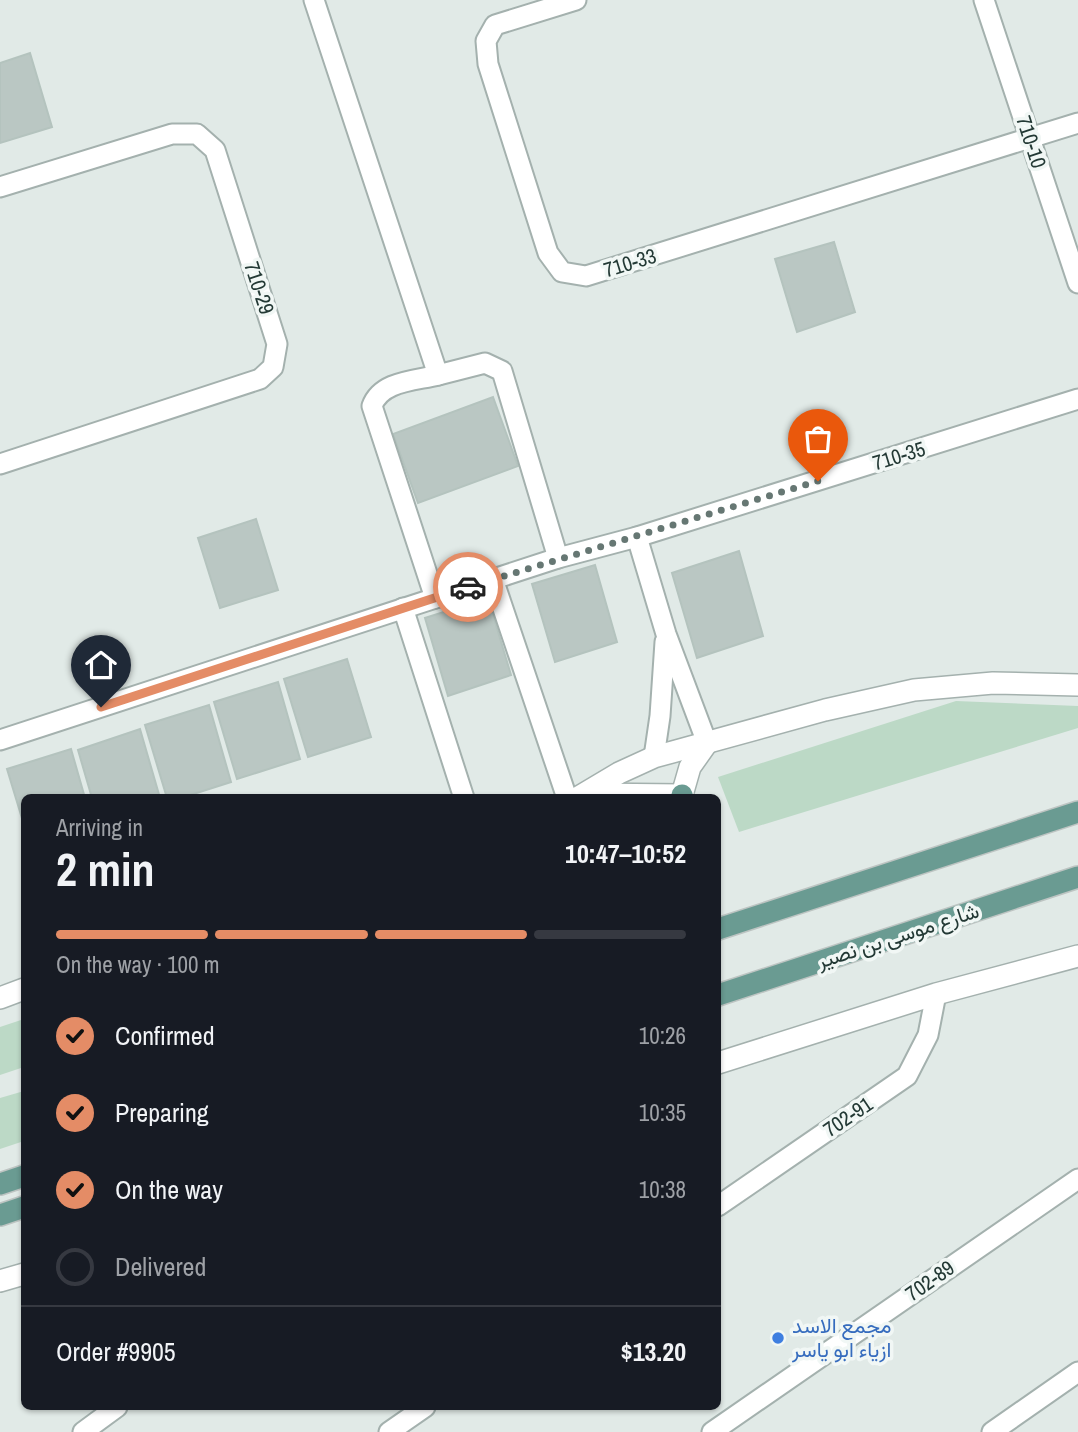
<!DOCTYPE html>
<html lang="en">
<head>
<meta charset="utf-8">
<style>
	:root { --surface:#171b24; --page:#20242c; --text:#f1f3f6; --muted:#9ea1a6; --line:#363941; --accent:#e48c66 }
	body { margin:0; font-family:"Archivo Narrow",Vazirmatn,sans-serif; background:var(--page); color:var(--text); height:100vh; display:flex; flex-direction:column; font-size:26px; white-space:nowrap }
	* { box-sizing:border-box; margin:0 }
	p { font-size:23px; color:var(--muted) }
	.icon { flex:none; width:38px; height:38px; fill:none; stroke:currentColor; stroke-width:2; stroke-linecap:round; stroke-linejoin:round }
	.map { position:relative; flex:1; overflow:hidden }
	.details { position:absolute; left:21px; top:794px; width:700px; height:616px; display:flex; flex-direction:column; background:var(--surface); border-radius:10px; box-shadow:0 2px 5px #0004 }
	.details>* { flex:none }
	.pin { position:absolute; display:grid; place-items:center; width:60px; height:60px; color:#fff; margin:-72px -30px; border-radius:50% 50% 50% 0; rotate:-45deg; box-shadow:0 0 7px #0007 }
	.pin .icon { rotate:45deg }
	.courier { position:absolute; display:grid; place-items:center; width:70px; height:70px; margin:-35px; border:5px solid #e48c66; border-radius:50%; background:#fff; color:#222; box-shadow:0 2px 9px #0007 }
	.headline em { font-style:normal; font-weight:700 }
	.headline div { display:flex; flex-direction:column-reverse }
	.headline { display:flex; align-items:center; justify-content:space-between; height:119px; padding:0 35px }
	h1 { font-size:46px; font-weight:700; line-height:52px }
	.bar { display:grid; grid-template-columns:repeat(4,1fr); gap:10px 7px; align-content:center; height:84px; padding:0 35px }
	.bar i { height:9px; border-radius:5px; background:var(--line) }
	.bar .selected { background:var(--accent) }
	.bar p { grid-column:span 4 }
	.line { display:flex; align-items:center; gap:18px; padding:0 35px; border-top:2px solid var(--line) }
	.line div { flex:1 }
	ol { padding:0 35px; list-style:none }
	li { display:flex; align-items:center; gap:21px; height:77px }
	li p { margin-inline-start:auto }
	li .icon { padding:7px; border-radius:50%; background:var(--accent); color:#111; stroke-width:4 }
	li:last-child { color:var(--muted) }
	li i { width:38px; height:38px; border:4px solid var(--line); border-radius:50% }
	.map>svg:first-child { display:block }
	.grass { fill:#bcd9c6 }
	.building { fill:#bac7c3; stroke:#b4c3be; stroke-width:2 }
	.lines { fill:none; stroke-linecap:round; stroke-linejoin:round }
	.minor-casing { stroke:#a4b1ae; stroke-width:23 }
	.tertiary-casing { stroke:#a4b1ae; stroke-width:24 }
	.primary-casing { stroke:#bdc4c2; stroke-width:24 }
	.minor { stroke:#fff; stroke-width:19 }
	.tertiary { stroke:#fff; stroke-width:21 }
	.primary { stroke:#6a9b92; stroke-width:21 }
	.done { stroke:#667773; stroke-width:7; stroke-dasharray:0 12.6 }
	.route { stroke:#e48c66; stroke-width:9 }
	.shop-dot { fill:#3f7fe0; stroke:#f1f7f5; stroke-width:2.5 }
	.labels { text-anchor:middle; stroke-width:7; stroke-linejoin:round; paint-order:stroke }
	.street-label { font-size:21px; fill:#233935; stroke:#f1f7f5 }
	.shop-label { font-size:21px; fill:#366cbe; stroke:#f1f7f5; text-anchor:start }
</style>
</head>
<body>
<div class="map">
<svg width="1078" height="1432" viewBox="0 0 1078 1432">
	<rect width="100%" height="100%" fill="#e1eae7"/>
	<g class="grass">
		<path d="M956,701L1078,706V728L739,832L718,777Z"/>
		<path d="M24,1019V1067L0,1075V1027Z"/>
		<path d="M24,1091V1141L0,1149V1098Z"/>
	</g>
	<g class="building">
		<path d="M30,53L52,127L0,143V63Z"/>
		<path d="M834,242L855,312L797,332L775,259Z"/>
		<path d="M493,397L518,466L418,503L393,434Z"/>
		<path d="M256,519L278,590L220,608L198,538Z"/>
		<path d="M739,551L763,636L697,658L672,573Z"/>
		<path d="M595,565L617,642L555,662L532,584Z"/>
		<path d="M488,598L511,675L448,696L425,618Z"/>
		<path d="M347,659L371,737L308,757L284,679Z"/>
		<path d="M278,682L300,759L237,779L214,702Z"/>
		<path d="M209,705L231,782L181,798H167L145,725Z"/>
		<path d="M140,729L160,798H92L78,750Z"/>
		<path d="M71,749L85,798H24V825L7,769Z"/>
	</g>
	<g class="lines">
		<g class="minor-casing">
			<g id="minor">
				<path d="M314,0L438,375L485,363L502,371L558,558"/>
				<path d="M576,0L495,25L486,41L488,64L548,253L562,272L586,276L1078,123"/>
				<path d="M984,0L1078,283"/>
				<path d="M0,187L172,134H197L215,150L277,344L273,367L260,379L0,464"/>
				<path d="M637,537L666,634L707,743"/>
				<path d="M493,579L567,798"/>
				<path d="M435,598L372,406C381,381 414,381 438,375"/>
				<path d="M403,608L464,798"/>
				<path d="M0,740L558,558L637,537L1078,399"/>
				<path d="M654,757L660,716L665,642"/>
				<path d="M718,1206L907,1076L928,1035L936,994"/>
				<path d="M83,1432L117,1407"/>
				<path d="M389,1432L425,1407"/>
				<path d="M712,1432L1078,1179"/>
				<path d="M992,1432L1078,1372"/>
			</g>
		</g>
		<g class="tertiary-casing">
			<g id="tertiary">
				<path d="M587,794L682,795L690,767L707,743"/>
				<path d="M577,798L619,773L654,757L825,710L914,690L993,683L1078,685"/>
				<path d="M0,998L24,989"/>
				<path d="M718,1063L936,994L1078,956"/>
				<path d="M0,1281L24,1274"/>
			</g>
		</g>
		<g class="primary-casing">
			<g id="primary">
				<path d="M682,795L683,798"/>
				<path d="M718,929L1078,812"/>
				<path d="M718,995L1078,877"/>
				<path d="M0,1184L24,1176"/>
				<path d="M0,1215L24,1207"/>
			</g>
		</g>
		<use href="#minor" class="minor"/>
		<use href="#tertiary" class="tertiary"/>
		<use href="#primary" class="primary"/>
	</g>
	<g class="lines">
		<path class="done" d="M468,587L818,481"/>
		<path class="route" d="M101,707L468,587"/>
	</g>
	<circle class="shop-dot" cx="778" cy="1338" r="7"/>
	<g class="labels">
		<g class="street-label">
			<text transform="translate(1031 142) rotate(72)" y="7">710-10</text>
			<text transform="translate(630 263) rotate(-17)" y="7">710-33</text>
			<text transform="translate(259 288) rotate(72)" y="7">710-29</text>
			<text transform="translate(899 456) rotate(-17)" y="7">710-35</text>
			<text transform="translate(898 936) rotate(-18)" y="7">شارع موسى بن نصير</text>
			<text transform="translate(848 1117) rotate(-34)" y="7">702-91</text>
			<text transform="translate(930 1281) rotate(-35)" y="7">702-89</text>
		</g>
		<g class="shop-label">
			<text x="792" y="1333">مجمع الاسد<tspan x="792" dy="24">ازياء ابو ياسر</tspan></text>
		</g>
	</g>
</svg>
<div class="pin" style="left:818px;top:481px;background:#ea580c"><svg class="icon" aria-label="bag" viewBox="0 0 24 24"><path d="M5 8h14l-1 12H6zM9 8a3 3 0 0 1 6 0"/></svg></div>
<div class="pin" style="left:101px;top:707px;background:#1f2937"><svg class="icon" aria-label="home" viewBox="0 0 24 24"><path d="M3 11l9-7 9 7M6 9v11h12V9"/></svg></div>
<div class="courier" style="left:468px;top:587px"><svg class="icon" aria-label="car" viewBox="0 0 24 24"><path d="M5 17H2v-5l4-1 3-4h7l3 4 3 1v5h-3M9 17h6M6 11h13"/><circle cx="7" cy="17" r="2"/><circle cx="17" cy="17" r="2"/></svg></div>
<section class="details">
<div class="headline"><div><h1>2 min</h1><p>Arriving in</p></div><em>10:47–10:52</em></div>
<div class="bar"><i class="selected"></i><i class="selected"></i><i class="selected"></i><i></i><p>On the way · 100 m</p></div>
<ol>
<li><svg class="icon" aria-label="check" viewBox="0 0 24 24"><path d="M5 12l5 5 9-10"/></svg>Confirmed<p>10:26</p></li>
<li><svg class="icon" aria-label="check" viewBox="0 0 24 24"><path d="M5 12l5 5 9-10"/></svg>Preparing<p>10:35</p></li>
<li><svg class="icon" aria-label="check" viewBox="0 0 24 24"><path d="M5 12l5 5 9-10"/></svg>On the way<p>10:38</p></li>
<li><i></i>Delivered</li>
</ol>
<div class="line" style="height:91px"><div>Order #9905</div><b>$13.20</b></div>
</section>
</div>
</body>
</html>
